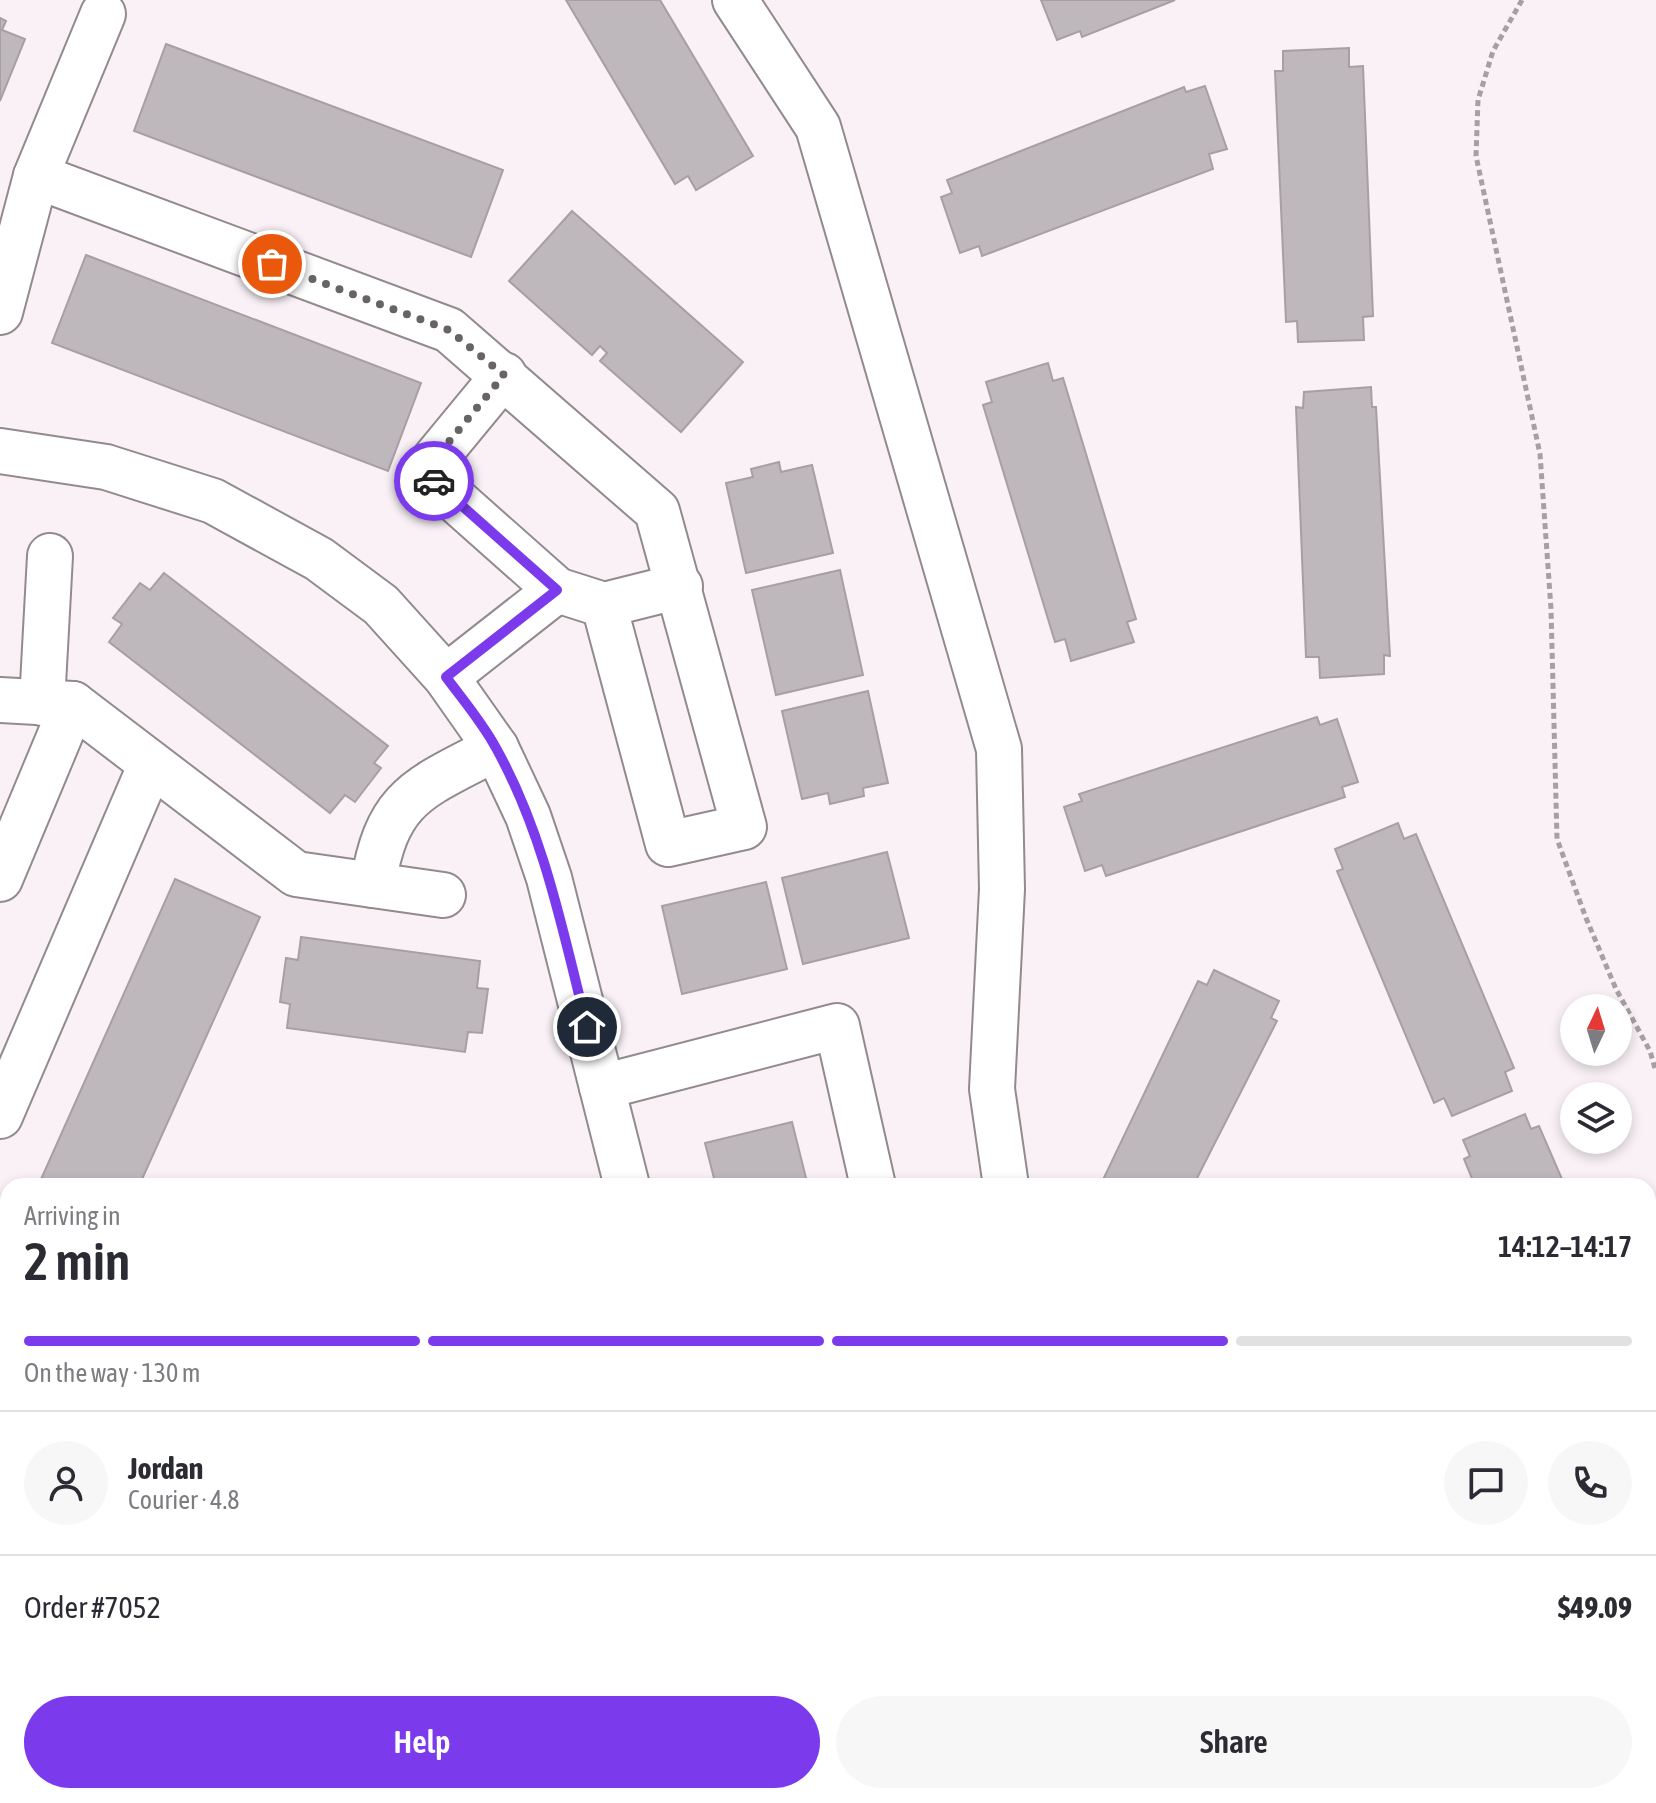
<!DOCTYPE html>
<html lang="en">
<head>
<meta charset="utf-8">
<style>
	:root { --surface:#fff; --page:#f7f7f7; --text:#2b2b33; --muted:#7c7c81; --line:#e1e1e2; --accent:#7c3aed }
	body { margin:0; font-family:"Asap Condensed",sans-serif; background:var(--page); color:var(--text); height:100vh; display:flex; flex-direction:column; font-size:30px; white-space:nowrap }
	* { box-sizing:border-box; margin:0 }
	p { font-size:26px; color:var(--muted) }
	.icon { flex:none; width:44px; height:44px; fill:none; stroke:currentColor; stroke-width:2; stroke-linecap:round; stroke-linejoin:round }
	.map { position:relative; flex:1; overflow:hidden }
	.drawer { position:absolute; left:0px; top:1178px; width:1656px; height:626px; display:flex; flex-direction:column; background:var(--surface); border-radius:24px 24px 0 0; box-shadow:0 4px 12px #0003 }
	.drawer>* { flex:none }
	.needle { width:52px; rotate:4deg }
	.buttons { position:absolute; left:1560px; top:994px; display:grid; gap:16px }
	.buttons a { display:grid; place-items:center; width:72px; height:72px; border-radius:50%; background:var(--surface); box-shadow:0 4px 12px #0003; font-size:40px }
	.pin { position:absolute; display:grid; place-items:center; width:68px; height:68px; color:#fff; margin:-34px; border:4px solid #fff; border-radius:50%; box-shadow:0 2px 8px #0007 }
	.courier { position:absolute; display:grid; place-items:center; width:80px; height:80px; margin:-40px; border:6px solid #7c3aed; border-radius:50%; background:#fff; color:#222; box-shadow:0 2px 10px #0007 }
	.headline em { font-style:normal; font-weight:600 }
	.headline div { display:flex; flex-direction:column-reverse }
	.headline { display:flex; align-items:center; justify-content:space-between; height:136px; padding:0 24px }
	h1 { font-size:52px; font-weight:600; line-height:60px }
	.bar { display:grid; grid-template-columns:repeat(4,1fr); gap:12px 8px; align-content:center; height:96px; padding:0 24px }
	.bar i { height:10px; border-radius:6px; background:var(--line) }
	.bar .current { background:var(--accent) }
	.bar p { grid-column:span 4 }
	.line { display:flex; align-items:center; gap:20px; padding:0 24px; border-top:2px solid var(--line) }
	.line div { flex:1 }
	.round { display:grid; place-items:center; flex:none; width:84px; height:84px; border-radius:42px; background:var(--page) }
	.cta { display:flex; gap:16px; margin-top:auto; padding:16px 24px }
	.cta a { flex:1; height:92px; border-radius:48px; background:var(--accent); color:#fff; font-size:32px; font-weight:600; line-height:92px; text-align:center }
	.cta a+a { background:var(--page); color:var(--text) }
	.map>svg:first-child { display:block }
	.building { fill:#beb7bb; stroke:#a79fa3; stroke-width:2 }
	.lines { fill:none; stroke-linecap:round; stroke-linejoin:round }
	.minor-casing { stroke:#928a8e; stroke-width:48 }
	.path { stroke:#a6a0a4; stroke-width:5; stroke-dasharray:6 4; stroke-linecap:butt }
	.minor { stroke:#fff; stroke-width:44 }
	.done { stroke:#686366; stroke-width:8; stroke-dasharray:0 14.4 }
	.route { stroke:#7c3aed; stroke-width:10 }
</style>
</head>
<body>
<div class="map">
<svg width="1656" height="1803" viewBox="0 0 1656 1803">
	<rect width="100%" height="100%" fill="#f9f1f6"/>
	<g class="building">
		<path d="M566,0H660L753,156L696,190L688,176L675,184Z"/>
		<path d="M1041,0H1175L1082,37L1080,31L1057,40Z"/>
		<path d="M0,18L6,21L2,30L25,39L0,101Z"/>
		<path d="M166,44L503,170L471,257L134,131Z"/>
		<path d="M1349,48V67L1363,66L1373,316L1363,317L1364,340L1298,342L1297,321L1286,322L1275,71H1283V51Z"/>
		<path d="M1205,86L1227,149L1209,154L1213,169L982,256L979,246L960,253L941,197L952,193L947,180L1184,87L1186,92Z"/>
		<path d="M572,211L743,362L681,432L600,361L607,353L600,346L592,355L509,281Z"/>
		<path d="M86,255L421,383L388,471L52,343Z"/>
		<path d="M1048,363L1053,381L1063,378L1136,619L1127,622L1134,642L1071,661L1065,639L1055,642L983,405L992,402L986,382Z"/>
		<path d="M1371,387L1372,407H1376L1390,656L1384,655V674L1320,678L1319,657H1306L1296,407L1303,408L1304,392Z"/>
		<path d="M779,462L781,472L812,465L833,553L746,573L726,483L753,477L751,469Z"/>
		<path d="M840,570L863,675L776,695L752,590Z"/>
		<path d="M164,573L388,746L374,763L381,768L355,802L345,795L330,813L109,642L122,624L113,618L140,583L150,590Z"/>
		<path d="M868,691L888,783L863,788L864,796L830,804L828,793L802,799L782,711Z"/>
		<path d="M1317,717L1320,725L1337,719L1358,782L1342,787L1345,797L1106,876L1102,865L1085,871L1064,807L1082,801L1079,794Z"/>
		<path d="M1398,823L1404,839L1416,834L1514,1068L1505,1072L1512,1091L1452,1116L1444,1098L1434,1103L1337,871L1343,869L1335,849Z"/>
		<path d="M887,852L909,938L803,964L782,878Z"/>
		<path d="M175,879L260,917L139,1186H38Z"/>
		<path d="M766,882L787,969L682,994L662,906Z"/>
		<path d="M301,937L480,961L477,988L488,989L482,1033L468,1032L465,1052L287,1028L290,1004L280,1002L286,958L298,960Z"/>
		<path d="M1214,970L1279,1001L1271,1018L1277,1021L1193,1186H1100L1198,981L1207,985Z"/>
		<path d="M1525,1114L1531,1129L1539,1126L1565,1186H1475L1464,1159L1470,1156L1463,1140Z"/>
		<path d="M792,1122L808,1186H716L705,1143Z"/>
		<path d="M1648,1499L1656,1516V1600L1648,1604Z"/>
		<path d="M8,1684V1719L0,1716V1702Z"/>
		<path d="M1648,1743L1656,1747V1803H1573L1576,1796H1648Z"/>
		<path d="M145,1796H254L251,1803H150L152,1799Z"/>
		<path d="M274,1796H298L313,1803H271Z"/>
		<path d="M709,1796H789L796,1803H702Z"/>
		<path d="M1064,1796H1119L1115,1803H1079Z"/>
		<path d="M1135,1796H1237L1233,1803H1132Z"/>
	</g>
	<g class="lines">
		<g class="minor-casing">
			<g id="minor">
				<path d="M735,0L818,127L999,749L1002,889L992,1089L1006,1186"/>
				<path d="M36,176L449,330L657,511L744,827L668,844L604,605"/>
				<path d="M0,312L36,176L103,14"/>
				<path d="M504,375L424,472L557,590L604,605L680,586"/>
				<path d="M0,451L106,467L213,501L319,559L381,605L446,677L496,748L528,816L549,878L627,1186"/>
				<path d="M446,677L557,590"/>
				<path d="M0,700L73,704L296,874L443,895"/>
				<path d="M42,703L50,556"/>
				<path d="M0,879L73,704"/>
				<path d="M373,885C387,794 421,788 496,748"/>
				<path d="M602,1087L837,1026L873,1186"/>
				<path d="M0,1116L151,764"/>
				<path d="M0,1264L8,1267"/>
				<path d="M0,1548L8,1530"/>
				<path d="M1648,1655L1656,1658"/>
				<path d="M452,1796L467,1803"/>
				<path d="M915,1796L924,1803"/>
				<path d="M1399,1796L1415,1803"/>
				<path d="M510,1803L513,1796"/>
			</g>
		</g>
		<path class="path" d="M1522,0L1493,51L1478,100L1476,156L1540,454L1551,609L1557,839L1586,918L1616,989L1650,1051L1656,1072"/>
		<use href="#minor" class="minor"/>
	</g>
	<g class="lines">
		<path class="done" d="M272,264L449,330L504,375L424,472L434,481"/>
		<path class="route" d="M434,481L557,590L446,677C463,700 482,722 496,748C544,834 563,932 587,1027"/>
	</g>
</svg>
<div class="buttons">
<a><svg class="needle" viewBox="-14 -14 28 28"><path d="M0-13l5 13h-10z" fill="#e53935"/><path d="M0 13l5-13h-10z" fill="#7c7c81"/></svg></a>
<a><svg class="icon" aria-label="layers" viewBox="0 0 24 24"><path d="M12 4l9 5-9 5-9-5zM3 14l9 5 9-5"/></svg></a>
</div>
<div class="pin" style="left:272px;top:264px;background:#ea580c"><svg class="icon" aria-label="bag" viewBox="0 0 24 24"><path d="M5 8h14l-1 12H6zM9 8a3 3 0 0 1 6 0"/></svg></div>
<div class="pin" style="left:587px;top:1027px;background:#1f2937"><svg class="icon" aria-label="home" viewBox="0 0 24 24"><path d="M3 11l9-7 9 7M6 9v11h12V9"/></svg></div>
<div class="courier" style="left:434px;top:481px"><svg class="icon" aria-label="car" viewBox="0 0 24 24"><path d="M5 17H2v-5l4-1 3-4h7l3 4 3 1v5h-3M9 17h6M6 11h13"/><circle cx="7" cy="17" r="2"/><circle cx="17" cy="17" r="2"/></svg></div>
<section class="drawer">
<div class="headline"><div><h1>2 min</h1><p>Arriving in</p></div><em>14:12–14:17</em></div>
<div class="bar"><i class="current"></i><i class="current"></i><i class="current"></i><i></i><p>On the way · 130 m</p></div>
<div class="line" style="height:144px"><a class="round"><svg class="icon" aria-label="person" viewBox="0 0 24 24"><circle cx="12" cy="8" r="4"/><path d="M4 21q1-7 8-7t8 7"/></svg></a><div><b>Jordan</b><p>Courier · 4.8</p></div><a class="round"><svg class="icon" aria-label="chat" viewBox="0 0 24 24"><path d="M4 5h16v11H9l-5 4z"/></svg></a><a class="round"><svg class="icon" aria-label="phone" viewBox="0 0 24 24"><path d="M5 4h4l2 5-3 2q2 4 5 5l2-3 5 2v4C11 20 4 13 5 4z"/></svg></a></div>
<div class="line" style="height:104px"><div>Order #7052</div><b>$49.09</b></div>
<div class="cta"><a>Help</a><a>Share</a></div>
</section>
</div>
</body>
</html>
